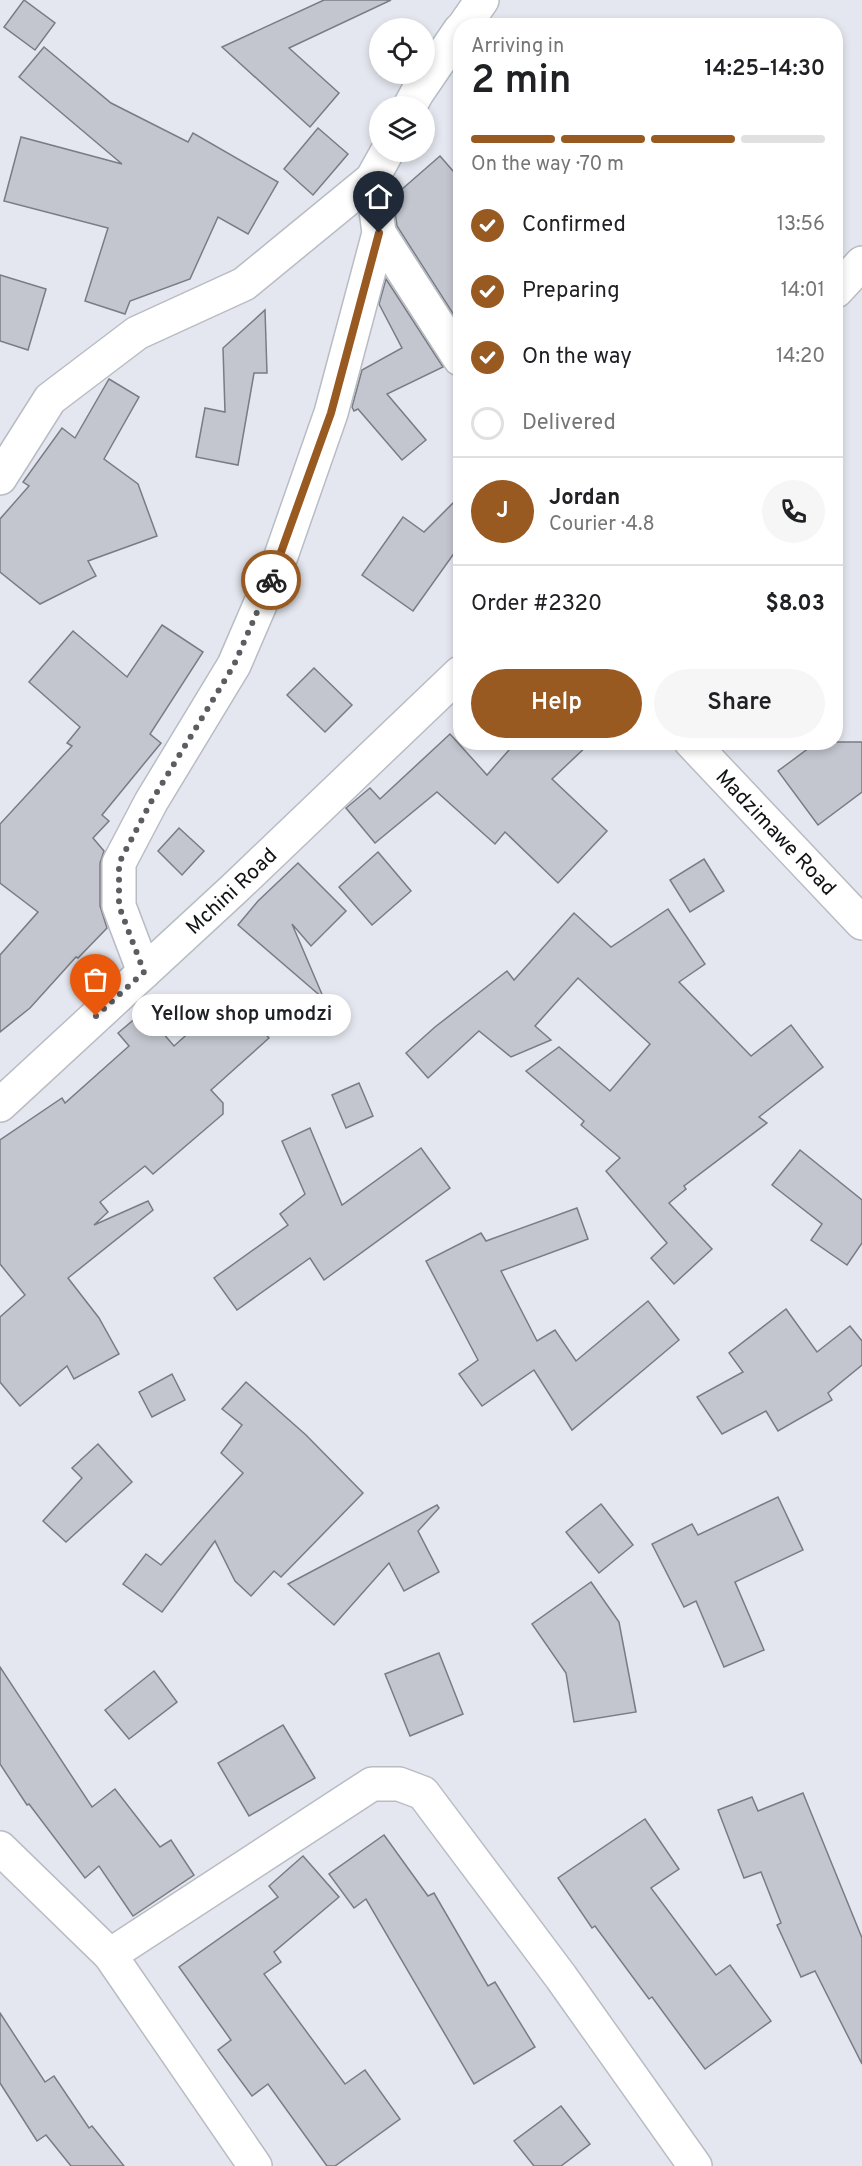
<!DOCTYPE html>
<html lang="en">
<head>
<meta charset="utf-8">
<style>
	:root { --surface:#fff; --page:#f6f6f6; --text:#202124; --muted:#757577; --line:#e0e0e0; --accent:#985a20 }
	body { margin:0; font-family:Overpass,sans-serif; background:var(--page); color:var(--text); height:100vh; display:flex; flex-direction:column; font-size:22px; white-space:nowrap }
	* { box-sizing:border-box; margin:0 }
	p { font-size:20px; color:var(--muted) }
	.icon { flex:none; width:33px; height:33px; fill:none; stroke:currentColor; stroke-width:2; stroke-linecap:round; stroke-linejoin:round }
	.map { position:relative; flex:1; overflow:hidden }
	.panel { position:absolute; left:453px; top:18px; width:390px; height:732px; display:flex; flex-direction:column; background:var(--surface); border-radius:24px; box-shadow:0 3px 9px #0003 }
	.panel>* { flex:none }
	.buttons { position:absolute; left:369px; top:18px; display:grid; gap:12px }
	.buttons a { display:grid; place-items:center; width:66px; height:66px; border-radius:50%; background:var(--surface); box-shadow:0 3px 9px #0003; font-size:30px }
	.pin { position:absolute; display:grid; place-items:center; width:51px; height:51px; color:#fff; margin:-62px -26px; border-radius:50% 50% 50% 0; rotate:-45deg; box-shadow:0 0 6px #0007 }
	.pin .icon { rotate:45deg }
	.courier { position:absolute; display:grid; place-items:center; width:60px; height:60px; margin:-30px; border:4px solid #985a20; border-radius:50%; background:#fff; color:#222; box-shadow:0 2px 8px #0007 }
	.bubble { position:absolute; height:42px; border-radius:21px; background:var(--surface); box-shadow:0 3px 9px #0003; font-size:20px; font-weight:600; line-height:42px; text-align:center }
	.summary em { font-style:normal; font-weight:600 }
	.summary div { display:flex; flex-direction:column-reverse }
	.summary { display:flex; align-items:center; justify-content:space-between; height:102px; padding:0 18px }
	h1 { font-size:39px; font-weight:600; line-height:45px }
	.bar { display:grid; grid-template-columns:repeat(4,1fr); gap:9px 6px; align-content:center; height:72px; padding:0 18px }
	.bar i { height:8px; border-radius:4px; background:var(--line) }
	.bar .current { background:var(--accent) }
	.bar p { grid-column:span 4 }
	.line { display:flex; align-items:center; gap:15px; padding:0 18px; border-top:2px solid var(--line) }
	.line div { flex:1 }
	.round { display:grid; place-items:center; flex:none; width:63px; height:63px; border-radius:32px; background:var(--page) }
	ol { padding:0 18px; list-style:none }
	li { display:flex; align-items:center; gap:18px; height:66px }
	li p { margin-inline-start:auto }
	li .icon { padding:6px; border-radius:50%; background:var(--accent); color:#fff; stroke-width:4 }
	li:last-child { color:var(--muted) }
	li i { width:33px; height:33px; border:3px solid var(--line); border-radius:50% }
	.button { display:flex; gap:12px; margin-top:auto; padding:12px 18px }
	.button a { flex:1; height:69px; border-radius:36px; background:var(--accent); color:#fff; font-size:24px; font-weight:600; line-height:69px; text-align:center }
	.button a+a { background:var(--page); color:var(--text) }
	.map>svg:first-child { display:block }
	.building { fill:#c3c6cf; stroke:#797c83; stroke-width:1.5 }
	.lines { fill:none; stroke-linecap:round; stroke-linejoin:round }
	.minor-casing { stroke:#b8bcc4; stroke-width:36 }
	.tertiary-casing { stroke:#b8bcc4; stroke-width:36 }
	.minor { stroke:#fff; stroke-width:33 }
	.tertiary { stroke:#fff; stroke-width:33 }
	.done { stroke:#5c5d61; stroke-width:6; stroke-dasharray:0 10.8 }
	.route { stroke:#985a20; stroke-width:8 }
	.labels { text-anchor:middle; stroke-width:6; stroke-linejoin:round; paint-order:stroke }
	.street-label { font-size:21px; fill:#121315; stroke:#fff }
</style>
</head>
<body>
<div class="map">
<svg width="862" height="2166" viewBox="0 0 862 2166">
	<rect width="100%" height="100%" fill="#e4e7ef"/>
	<g class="building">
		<path d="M24,0L55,23L35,50L4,27Z"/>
		<path d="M324,0H391L289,48L339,93L310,127L222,47Z"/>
		<path d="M44,47L111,103L188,142L193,133L278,182L248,234L218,217L190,279L130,301L125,314L85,301L108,228L4,201L21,137L122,164L19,77Z"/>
		<path d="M318,128L348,154L313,195L284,169Z"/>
		<path d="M440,156L460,179L459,323L397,226L393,197Z"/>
		<path d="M0,275L46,289L28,350L0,341Z"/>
		<path d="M386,279L443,367L387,394L426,440L402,460L358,409L354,411L352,407L362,370L402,348L379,304Z"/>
		<path d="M265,310L267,373H254L238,465L196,457L205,408L225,412L223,348Z"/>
		<path d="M109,379L139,397L104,459L138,484L157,536L88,561L96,576L40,604L0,572V519L29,486L23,482L62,428L75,438Z"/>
		<path d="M460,496V545L413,611L362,575L403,517L424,532Z"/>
		<path d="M162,625L203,652L150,734L161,743L102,815L109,821L93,838L104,851L100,863V906L107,928L78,958L76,957L30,1008L0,1032V955L38,912L0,883V824L72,746L67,743L80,727L29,682L73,631L127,677Z"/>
		<path d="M314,668L352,705L325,732L287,695Z"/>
		<path d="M450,734L487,775L516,742H591L552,779L607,831L558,883L505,832L495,844L437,792L375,843L346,808L370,788L380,799Z"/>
		<path d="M817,742H862V792L818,825L778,771Z"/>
		<path d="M179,828L204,851L182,875L158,851Z"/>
		<path d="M378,852L411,891L372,925L339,887Z"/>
		<path d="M704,859L724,891L690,912L670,880Z"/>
		<path d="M298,863L346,911L311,946L292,924L324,999L238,925L258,901Z"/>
		<path d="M668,909L705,964L679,982L751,1056L791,1025L823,1067L759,1117L767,1123L684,1186L686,1189L669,1203L712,1249L674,1284L651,1258L667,1243L606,1171L620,1158L581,1125L584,1121L526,1071L559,1047L610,1091L650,1044L578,978L535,1026L551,1040L511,1057L479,1031L428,1078L406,1053L435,1027L507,971L514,980L574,913L611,947Z"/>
		<path d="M231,995L269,1038L211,1090L223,1103V1114L153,1174L145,1166L100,1202L108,1212L94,1225L148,1201L153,1210L68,1278L99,1318L119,1354L74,1379L67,1366L20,1406L0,1382V1317L25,1295L0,1264V1140L62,1098L65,1103L129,1046L118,1033L144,1011L174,1046Z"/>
		<path d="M359,1083L373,1116L346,1128L332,1095Z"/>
		<path d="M310,1128L342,1205L421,1148L450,1188L324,1280L310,1258L237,1310L214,1278L288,1225L280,1214L305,1194L282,1141Z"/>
		<path d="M800,1150L862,1200V1243L847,1265L811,1240L822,1224L772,1185Z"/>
		<path d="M577,1208L588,1239L501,1271L537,1341L555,1330L576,1361L648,1301L679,1340L572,1430L534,1370L482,1406L459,1374L478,1360L426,1261L481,1233L486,1241Z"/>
		<path d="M786,1309L817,1352L850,1326L862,1341V1365L828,1393L832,1400L778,1431L766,1411L722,1434L697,1397L743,1372L729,1353Z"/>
		<path d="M172,1374L185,1400L152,1417L139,1392Z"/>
		<path d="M246,1382L306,1435L363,1493L281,1577L274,1571L251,1596L235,1581L215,1541L162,1612L123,1584L146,1554L161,1565L243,1473L221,1453L242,1425L222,1409Z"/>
		<path d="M98,1444L132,1482L66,1542L43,1521L82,1478L72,1468Z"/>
		<path d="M778,1497L803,1550L735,1582L764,1650L724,1667L696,1601L684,1607L652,1544L692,1524L698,1535Z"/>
		<path d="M601,1504L633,1545L599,1573L566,1532Z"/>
		<path d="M437,1505L439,1508L418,1531L439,1572L404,1591L389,1563L334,1625L288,1584Z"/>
		<path d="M591,1582L619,1622L636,1712L574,1722L566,1673L532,1624Z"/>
		<path d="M439,1653L463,1714L410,1736L385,1674Z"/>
		<path d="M0,1667L92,1807L115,1789L160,1847L171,1840L194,1875L133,1916L99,1866L85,1878L29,1804L27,1805L0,1764Z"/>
		<path d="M154,1671L177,1702L129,1739L105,1710Z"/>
		<path d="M283,1725L315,1778L249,1816L218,1763Z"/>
		<path d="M803,1793L862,1938V2064L815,1971L801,1977L777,1925L781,1923L761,1872L744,1878L718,1810L752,1797L758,1811Z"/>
		<path d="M645,1819L679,1869L651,1888L716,1975L730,1965L771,2021L705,2069L652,1997L649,1999L595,1926L592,1928L558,1878Z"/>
		<path d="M384,1835L428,1896L434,1893L488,1986L495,1982L535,2047L474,2084L366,1899L354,1908L329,1874Z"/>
		<path d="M303,1856L339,1897L274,1952L281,1962L264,1974L345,2084L365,2070L400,2119L335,2166H327L268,2084L252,2096L218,2050L231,2040L179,1967L278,1897L269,1886Z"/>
		<path d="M0,2013L45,2082L54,2076L89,2128L92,2126L124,2166H71L46,2135L37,2141L0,2083Z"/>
		<path d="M561,2106L590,2144L561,2166H534L514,2141Z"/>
	</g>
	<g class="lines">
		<g class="minor-casing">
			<g id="minor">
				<path d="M464,26L482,0"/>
				<path d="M410,106L417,93L460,30"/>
				<path d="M379,233L460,359"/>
				<path d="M0,478L50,399L137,333L244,284L372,179"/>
				<path id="s1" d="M691,742L862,923"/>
				<path d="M144,972L119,906V863L151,802L234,665L281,556L331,413L379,233L372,179L387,152"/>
				<path d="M0,1848L110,1955L255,2166"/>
				<path d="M110,1955L372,1784H399L423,1793L561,1977L695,2166"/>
			</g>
		</g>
		<g class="tertiary-casing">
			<g id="tertiary">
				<path d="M836,291L862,263"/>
				<path id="s2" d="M0,1105L235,888L460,673"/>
			</g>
		</g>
		<use href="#minor" class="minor"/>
		<use href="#tertiary" class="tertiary"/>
	</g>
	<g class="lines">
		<path class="done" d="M96,1016L144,972L119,906V863L151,802L234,665L271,580"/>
		<path class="route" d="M271,580L331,413L379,233"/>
	</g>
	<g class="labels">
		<g class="street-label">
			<text dy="7" stroke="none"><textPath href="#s1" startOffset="124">Madzimawe Road</textPath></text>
			<text dy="7" stroke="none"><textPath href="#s2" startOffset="315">Mchini Road</textPath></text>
		</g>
	</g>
</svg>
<div class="buttons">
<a><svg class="icon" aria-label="locate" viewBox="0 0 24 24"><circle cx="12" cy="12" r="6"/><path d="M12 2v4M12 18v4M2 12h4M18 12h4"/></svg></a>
<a><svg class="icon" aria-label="layers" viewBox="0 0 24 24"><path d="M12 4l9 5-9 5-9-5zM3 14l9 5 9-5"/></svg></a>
</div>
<div class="pin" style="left:96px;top:1016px;background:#ea580c"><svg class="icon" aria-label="bag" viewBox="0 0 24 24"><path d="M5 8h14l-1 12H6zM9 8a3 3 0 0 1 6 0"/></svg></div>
<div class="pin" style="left:379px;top:233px;background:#1f2937"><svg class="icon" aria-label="home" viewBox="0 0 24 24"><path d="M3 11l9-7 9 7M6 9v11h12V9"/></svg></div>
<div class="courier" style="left:271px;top:580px"><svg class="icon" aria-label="bike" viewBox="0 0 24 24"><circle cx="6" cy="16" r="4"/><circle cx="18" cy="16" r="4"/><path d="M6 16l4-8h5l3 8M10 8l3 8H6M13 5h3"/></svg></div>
<div class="bubble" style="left:132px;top:994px;width:219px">Yellow shop umodzi</div>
<section class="panel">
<div class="summary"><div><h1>2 min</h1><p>Arriving in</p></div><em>14:25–14:30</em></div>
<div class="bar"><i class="current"></i><i class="current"></i><i class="current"></i><i></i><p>On the way · 70 m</p></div>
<ol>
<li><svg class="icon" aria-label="check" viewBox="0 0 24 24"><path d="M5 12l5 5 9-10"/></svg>Confirmed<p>13:56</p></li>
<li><svg class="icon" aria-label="check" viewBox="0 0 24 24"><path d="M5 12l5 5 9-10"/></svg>Preparing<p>14:01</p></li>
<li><svg class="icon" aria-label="check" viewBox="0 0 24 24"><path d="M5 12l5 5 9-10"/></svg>On the way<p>14:20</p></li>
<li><i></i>Delivered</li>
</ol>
<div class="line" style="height:108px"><b class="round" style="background:var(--accent);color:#fff">J</b><div><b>Jordan</b><p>Courier · 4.8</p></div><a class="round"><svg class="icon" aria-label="phone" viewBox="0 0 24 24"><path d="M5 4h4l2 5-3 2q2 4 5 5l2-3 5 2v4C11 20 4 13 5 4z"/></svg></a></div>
<div class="line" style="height:78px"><div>Order #2320</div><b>$8.03</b></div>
<div class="button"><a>Help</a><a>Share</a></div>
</section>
</div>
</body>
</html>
